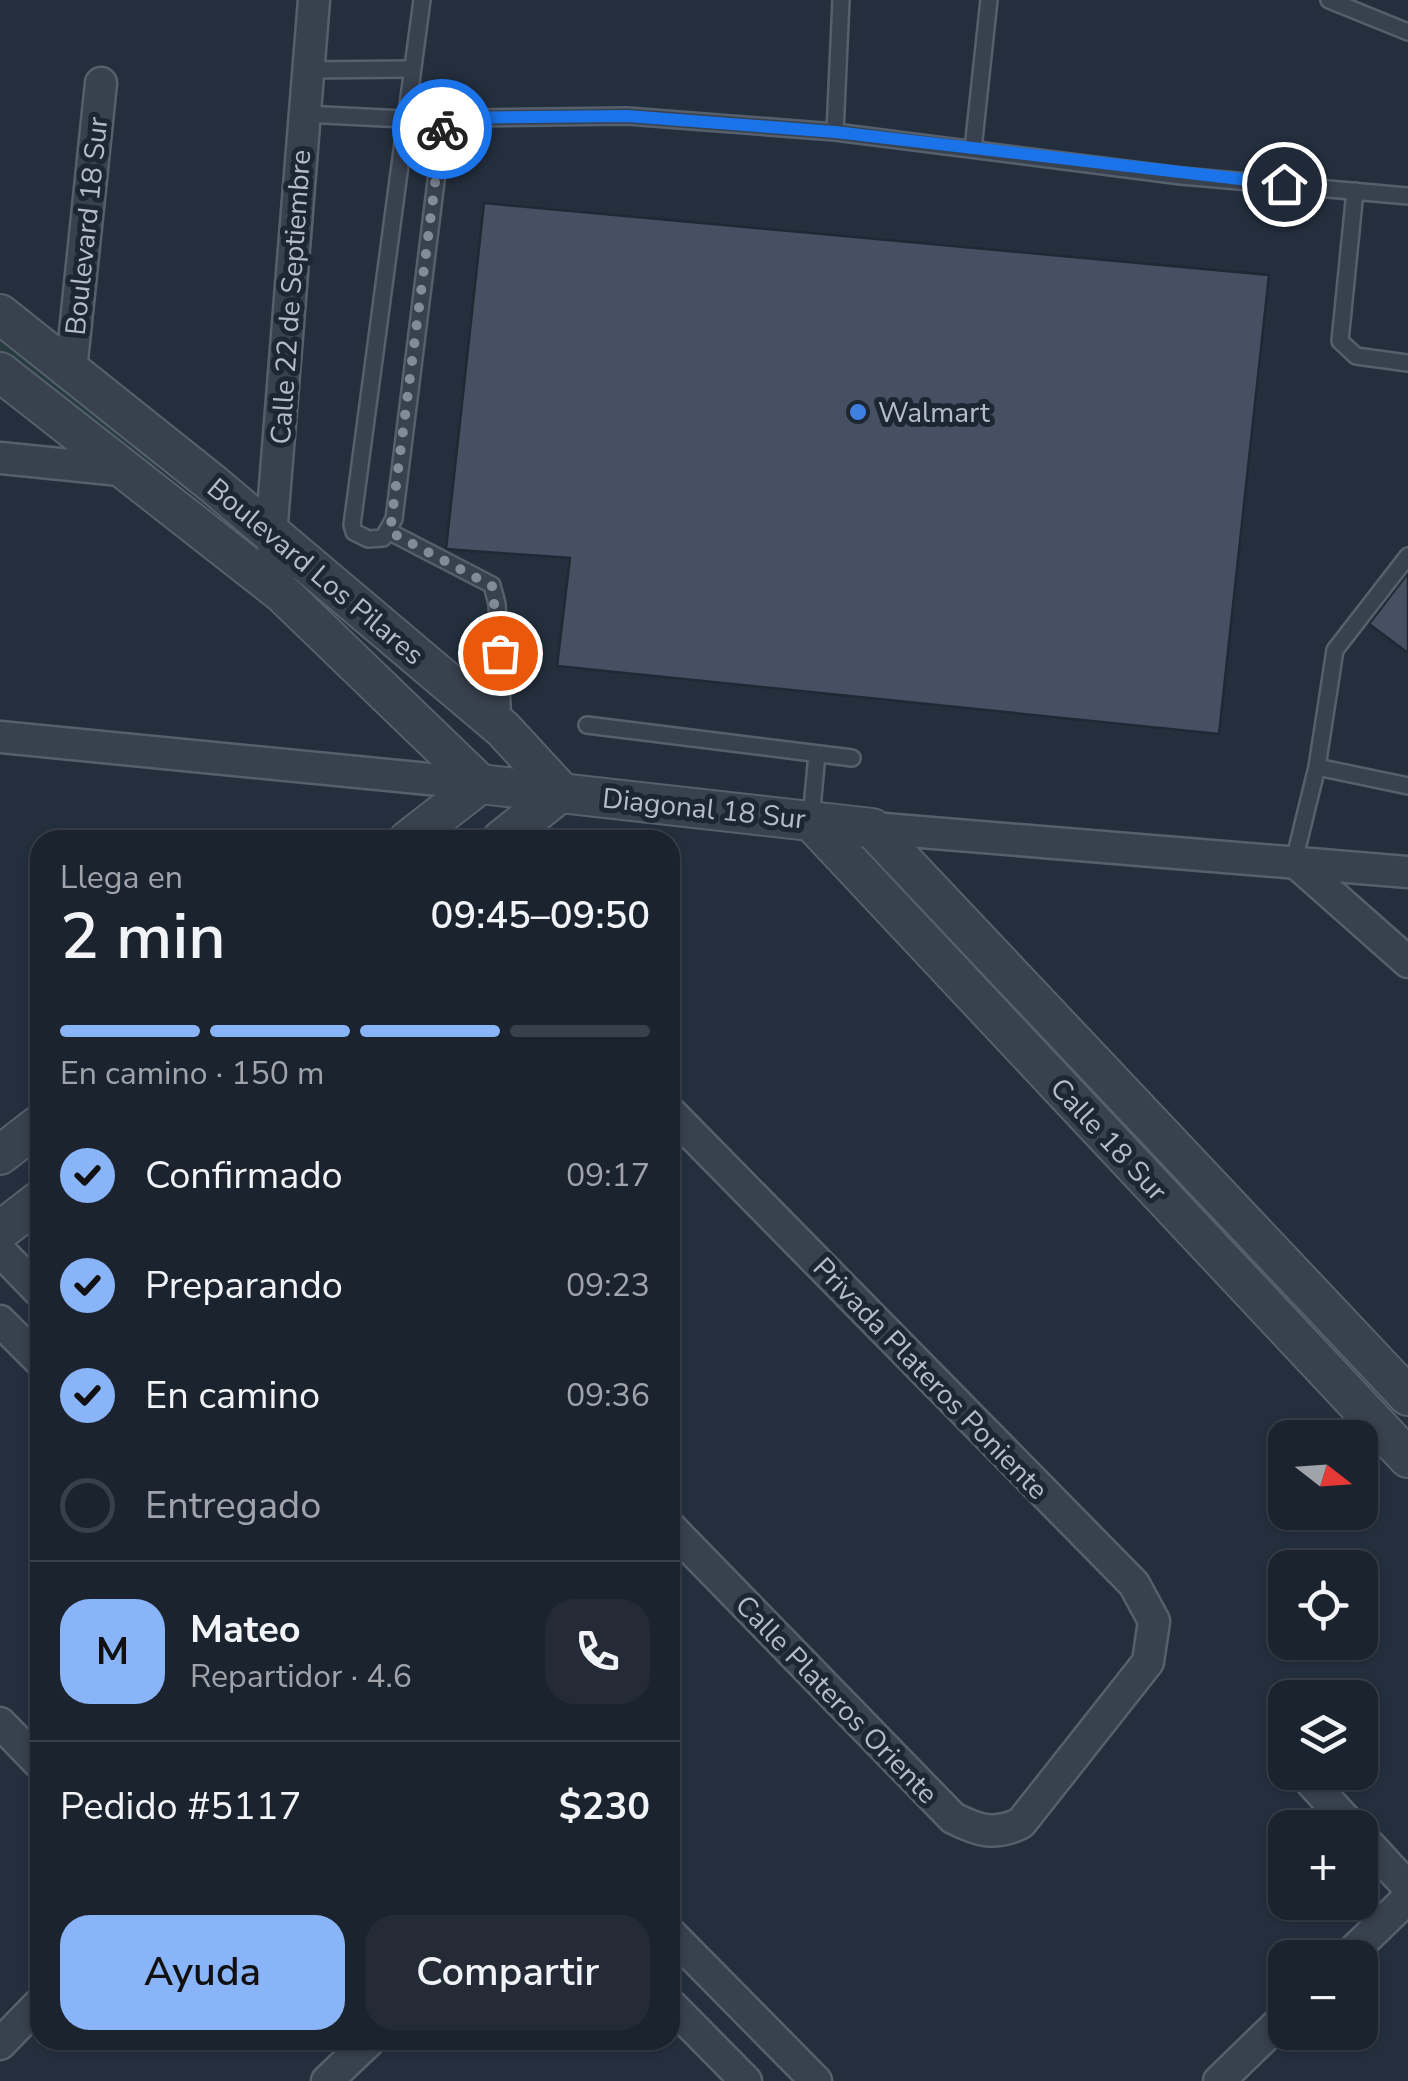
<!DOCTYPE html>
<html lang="es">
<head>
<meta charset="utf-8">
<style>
	:root { --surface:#1b232e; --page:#242b36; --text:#f1f3f6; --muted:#a0a4aa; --line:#39404a; --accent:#8ab4f8 }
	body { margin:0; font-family:"Nunito Sans",sans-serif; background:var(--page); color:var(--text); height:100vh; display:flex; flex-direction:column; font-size:38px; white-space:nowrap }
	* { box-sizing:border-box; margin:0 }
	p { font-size:32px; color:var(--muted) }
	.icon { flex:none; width:55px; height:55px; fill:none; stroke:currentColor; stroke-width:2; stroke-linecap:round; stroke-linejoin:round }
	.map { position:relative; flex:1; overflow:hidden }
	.panel { position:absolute; left:30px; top:830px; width:650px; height:1220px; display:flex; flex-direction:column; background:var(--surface); border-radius:30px; box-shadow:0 2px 8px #0004,0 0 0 2px var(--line) }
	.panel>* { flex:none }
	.needle { width:65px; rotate:107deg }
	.buttons { position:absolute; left:1268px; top:1420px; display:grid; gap:20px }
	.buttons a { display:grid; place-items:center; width:110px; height:110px; border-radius:20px; background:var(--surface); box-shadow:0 2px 8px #0004,0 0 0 2px var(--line); font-size:50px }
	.pin { position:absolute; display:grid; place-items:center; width:85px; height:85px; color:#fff; margin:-42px; border:5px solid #fff; border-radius:50%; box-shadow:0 2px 10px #0007 }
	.courier { position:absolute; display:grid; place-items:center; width:100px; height:100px; margin:-50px; border:8px solid #1a73e8; border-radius:50%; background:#fff; color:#222; box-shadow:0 2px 12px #0007 }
	.head em { font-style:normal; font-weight:600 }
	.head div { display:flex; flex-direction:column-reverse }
	.head { display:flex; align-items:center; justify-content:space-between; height:170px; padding:0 30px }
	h1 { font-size:65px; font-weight:600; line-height:75px }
	.bar { display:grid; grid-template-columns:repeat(4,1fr); gap:15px 10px; align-content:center; height:120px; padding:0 30px }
	.bar i { height:12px; border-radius:8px; background:var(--line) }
	.bar .on { background:var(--accent) }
	.bar p { grid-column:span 4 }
	.line { display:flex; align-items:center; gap:25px; padding:0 30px; border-top:2px solid var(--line) }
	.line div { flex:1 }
	.round { display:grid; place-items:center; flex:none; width:105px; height:105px; border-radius:30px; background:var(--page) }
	ol { padding:0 30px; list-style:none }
	li { display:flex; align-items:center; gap:30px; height:110px }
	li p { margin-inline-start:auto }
	li .icon { padding:10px; border-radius:50%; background:var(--accent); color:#111; stroke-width:4 }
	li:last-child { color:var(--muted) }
	li i { width:55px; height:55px; border:5px solid var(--line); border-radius:50% }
	.cta { display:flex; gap:20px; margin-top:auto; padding:20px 30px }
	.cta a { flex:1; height:115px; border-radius:30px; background:var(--accent); color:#111; font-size:40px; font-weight:600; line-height:115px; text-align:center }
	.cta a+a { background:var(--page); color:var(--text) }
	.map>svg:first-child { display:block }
	.green { fill:#263c3f }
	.building { fill:#455162; stroke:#1f2835; stroke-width:2.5 }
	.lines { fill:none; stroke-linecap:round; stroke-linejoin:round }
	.service-casing { stroke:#565f6c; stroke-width:20 }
	.minor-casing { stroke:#565f6c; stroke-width:35 }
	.tertiary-casing { stroke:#565f6c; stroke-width:42 }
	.service { stroke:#38414e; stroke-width:15 }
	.minor { stroke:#38414e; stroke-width:30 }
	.tertiary { stroke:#38414e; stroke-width:38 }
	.done { stroke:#828b98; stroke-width:10; stroke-dasharray:0 18 }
	.route { stroke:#1a73e8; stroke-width:12 }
	.shop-dot { fill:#3f7fe0; stroke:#1d2633; stroke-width:4 }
	.labels { text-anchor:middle; stroke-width:10; stroke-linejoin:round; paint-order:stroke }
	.street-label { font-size:28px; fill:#b4bcc9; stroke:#1d2633 }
	.poi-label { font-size:28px; fill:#b4bcc9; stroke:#1d2633; text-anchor:start }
</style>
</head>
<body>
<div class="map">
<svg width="1408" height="2081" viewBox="0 0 1408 2081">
	<rect width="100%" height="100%" fill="#242f3e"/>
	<path class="green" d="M0,325L164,453L138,486L0,377Z"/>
	<g class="building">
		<path d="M484,203L1269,275L1219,734L557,666L570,558L446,549Z"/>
		<path d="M1408,573V653L1369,624Z"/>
	</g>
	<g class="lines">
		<g class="service-casing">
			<g id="service">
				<path d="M422,0L352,525L354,532L368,539L383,538L394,519L444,117"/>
				<path d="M1329,0L1408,32"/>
				<path d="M308,70L410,69"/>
				<path d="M304,114L404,119L627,116L835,132L1181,176L1408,196"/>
				<path d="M835,132L841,0"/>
				<path d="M973,149L989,0"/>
				<path d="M1355,191L1340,341L1356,356L1408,363"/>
				<path d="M390,532L492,585L497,604L503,725"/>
				<path d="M587,725L852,758"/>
				<path d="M1317,767L1408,786"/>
				<path d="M811,819L817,754"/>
				<path d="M1294,861L1317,767L1335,650L1408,556"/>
			</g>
		</g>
		<g class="minor-casing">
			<g id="minor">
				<path d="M71,370L101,83"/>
				<path d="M0,458L130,471"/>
				<path d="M282,593L271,535L314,0"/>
				<path d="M0,737L480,784"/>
				<path d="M872,828L1408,872"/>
				<path d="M1294,861L1408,962"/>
				<path d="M670,1112L1134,1584L1154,1621L1148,1662L1021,1823C995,1836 979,1831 953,1818L670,1527"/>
				<path d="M0,1251L40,1292"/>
				<path d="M0,1321L40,1361"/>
				<path d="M0,1723L40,1764"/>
				<path d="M1303,1773L1353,1828"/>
				<path d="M1360,1835L1408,1887"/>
				<path d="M670,1933L816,2081"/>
				<path d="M1346,1958L1408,1898"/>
				<path d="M670,2004L746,2081"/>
				<path d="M0,2044L40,2003"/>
				<path d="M327,2081L370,2040"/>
				<path d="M1219,2081L1285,2017"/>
			</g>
		</g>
		<g class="tertiary-casing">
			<g id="tertiary">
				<path d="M0,314L213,484L503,729L561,792"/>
				<path d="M0,372L282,593L480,784"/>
				<path d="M480,784L872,828L1408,1396"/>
				<path d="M810,820L1408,1458"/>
				<path d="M408,840L480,784"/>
				<path d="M501,840L561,792"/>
				<path d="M0,1155L40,1124"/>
				<path d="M0,1231L40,1200"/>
			</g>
		</g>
		<use href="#service" class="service"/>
		<use href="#minor" class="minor"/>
		<use href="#tertiary" class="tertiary"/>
	</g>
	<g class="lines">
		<path class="done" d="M442,129L390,532L492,586L500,653"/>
		<path class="route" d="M442,129L444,118L627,116L835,132L1284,184"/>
	</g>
	<circle class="shop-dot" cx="858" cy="412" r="10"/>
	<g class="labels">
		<g class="street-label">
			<text transform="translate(86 226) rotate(-84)" y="10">Boulevard 18 Sur</text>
			<text transform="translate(290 297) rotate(-86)" y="10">Calle 22 de Septiembre</text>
			<text transform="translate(316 571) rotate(40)" y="10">Boulevard Los Pilares</text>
			<text transform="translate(704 808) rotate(6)" y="10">Diagonal 18 Sur</text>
			<text transform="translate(1109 1139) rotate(47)" y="10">Calle 18 Sur</text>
			<text transform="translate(931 1378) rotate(46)" y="10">Privada Plateros Poniente</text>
			<text transform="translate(837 1699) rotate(46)" y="10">Calle Plateros Oriente</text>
		</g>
		<g class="poi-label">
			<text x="878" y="422">Walmart</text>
		</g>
	</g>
</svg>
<div class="buttons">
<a><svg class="needle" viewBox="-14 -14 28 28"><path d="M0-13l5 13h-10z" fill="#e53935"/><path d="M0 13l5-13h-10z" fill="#a0a4aa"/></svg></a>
<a><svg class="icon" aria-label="locate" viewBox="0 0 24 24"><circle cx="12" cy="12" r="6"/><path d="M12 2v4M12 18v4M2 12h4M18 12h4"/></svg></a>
<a><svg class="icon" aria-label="layers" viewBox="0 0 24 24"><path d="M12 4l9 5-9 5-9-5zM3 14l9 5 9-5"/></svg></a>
<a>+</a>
<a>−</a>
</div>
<div class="pin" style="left:500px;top:653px;background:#ea580c"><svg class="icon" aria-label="bag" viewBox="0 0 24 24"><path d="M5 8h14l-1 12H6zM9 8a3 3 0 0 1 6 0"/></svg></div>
<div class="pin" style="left:1284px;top:184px;background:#1f2937"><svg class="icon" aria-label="home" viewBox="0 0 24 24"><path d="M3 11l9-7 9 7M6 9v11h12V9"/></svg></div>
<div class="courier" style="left:442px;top:129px"><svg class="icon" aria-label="bike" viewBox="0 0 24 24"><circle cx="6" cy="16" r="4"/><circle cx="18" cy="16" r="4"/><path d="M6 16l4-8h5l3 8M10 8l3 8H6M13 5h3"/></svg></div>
<section class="panel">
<div class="head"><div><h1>2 min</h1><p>Llega en</p></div><em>09:45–09:50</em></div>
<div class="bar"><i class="on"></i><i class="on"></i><i class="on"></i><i></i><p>En camino · 150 m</p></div>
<ol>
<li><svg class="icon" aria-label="check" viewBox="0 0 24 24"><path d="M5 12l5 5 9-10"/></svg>Confirmado<p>09:17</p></li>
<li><svg class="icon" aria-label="check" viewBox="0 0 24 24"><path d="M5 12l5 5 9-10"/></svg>Preparando<p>09:23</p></li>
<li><svg class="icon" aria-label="check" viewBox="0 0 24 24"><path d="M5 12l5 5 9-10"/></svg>En camino<p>09:36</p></li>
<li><i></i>Entregado</li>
</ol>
<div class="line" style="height:180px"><b class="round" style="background:var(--accent);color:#111">M</b><div><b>Mateo</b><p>Repartidor · 4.6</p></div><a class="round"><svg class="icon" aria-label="phone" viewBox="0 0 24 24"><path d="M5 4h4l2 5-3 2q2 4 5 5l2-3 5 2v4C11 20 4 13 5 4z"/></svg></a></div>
<div class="line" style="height:130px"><div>Pedido #5117</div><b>$230</b></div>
<div class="cta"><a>Ayuda</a><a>Compartir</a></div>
</section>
</div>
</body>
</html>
